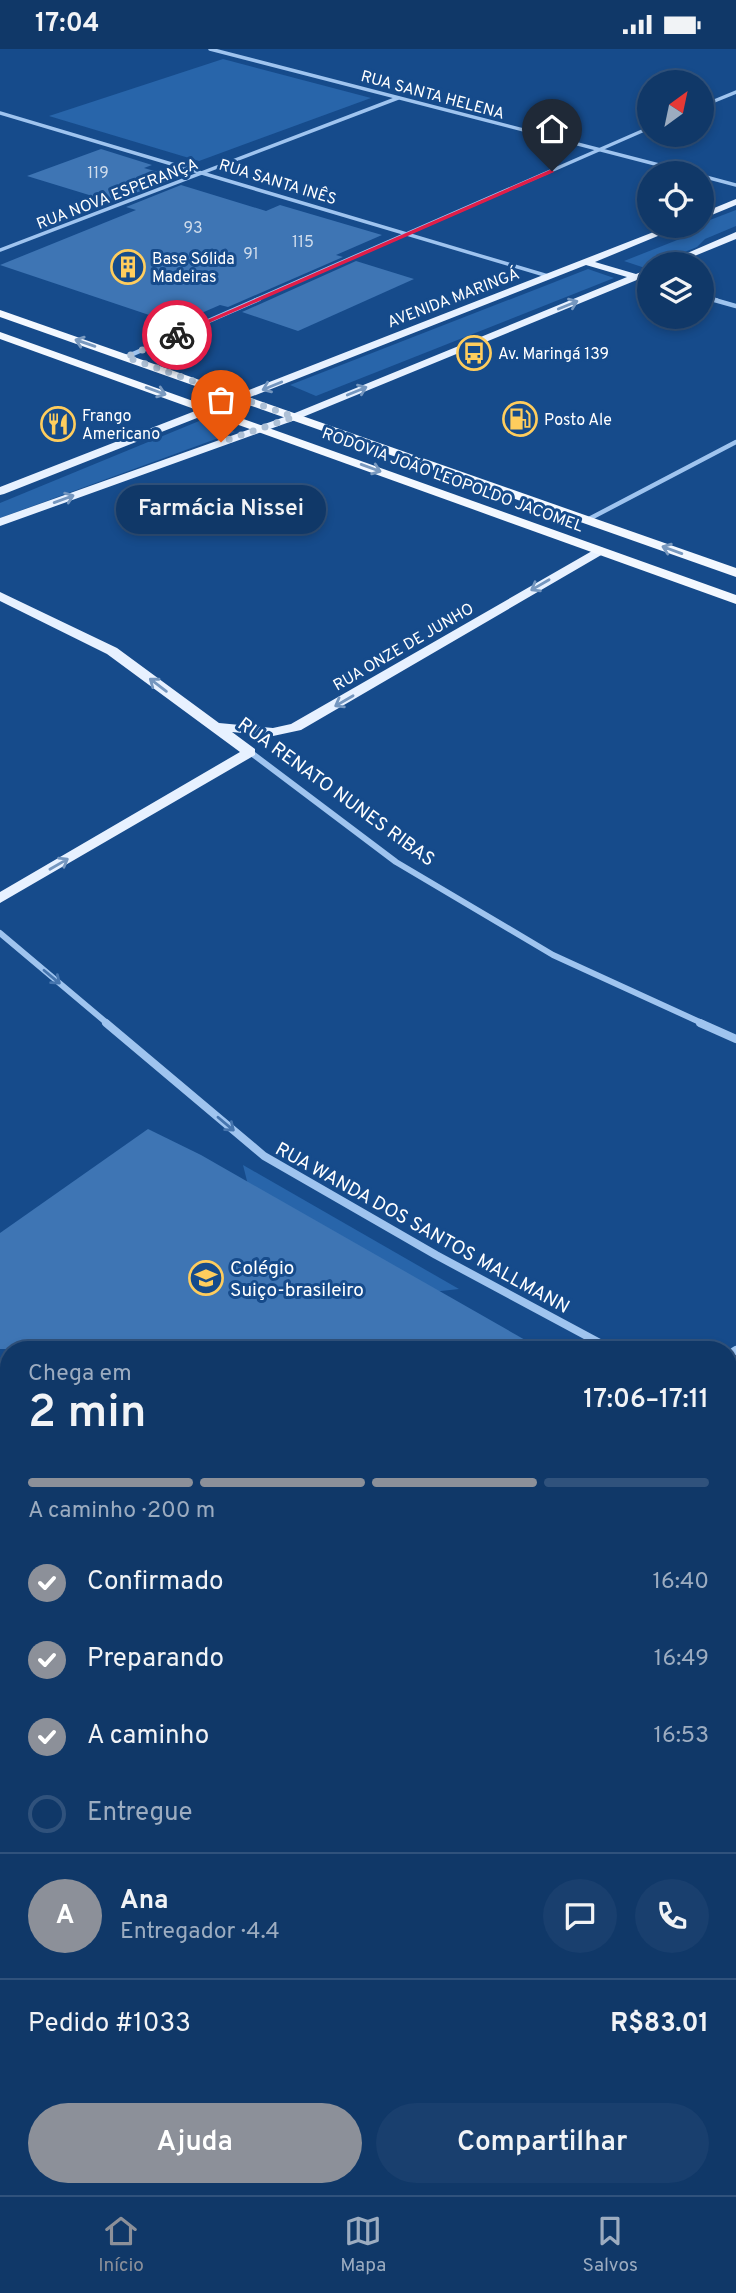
<!DOCTYPE html>
<html lang="pt">
<head>
<meta charset="utf-8">
<style>
	:root { --surface:#103868; --page:#193f6e; --text:#f1f3f6; --muted:#9cacc0; --line:#30527c; --accent:#8c9099 }
	body { margin:0; font-family:Overpass,sans-serif; background:var(--page); color:var(--text); height:100vh; display:flex; flex-direction:column; font-size:26px; white-space:nowrap }
	* { box-sizing:border-box; margin:0 }
	p { font-size:23px; color:var(--muted) }
	.icon { flex:none; width:38px; height:38px; fill:none; stroke:currentColor; stroke-width:2; stroke-linecap:round; stroke-linejoin:round }
	.map { position:relative; flex:1; overflow:hidden }
	.details { position:absolute; left:0px; top:1292px; width:737px; height:856px; display:flex; flex-direction:column; background:var(--surface); border-radius:28px 28px 0 0; box-shadow:0 4px 10px #0003,0 0 0 2px var(--line) }
	.details>* { flex:none }
	.needle { width:46px; rotate:33deg }
	.controls { position:absolute; left:637px; top:21px; display:grid; gap:14px }
	.controls a { display:grid; place-items:center; width:77px; height:77px; border-radius:50%; background:var(--surface); box-shadow:0 4px 10px #0003,0 0 0 2px var(--line); font-size:35px }
	.pin { position:absolute; display:grid; place-items:center; width:60px; height:60px; color:#fff; margin:-72px -30px; border-radius:50% 50% 50% 0; rotate:-45deg; box-shadow:0 0 7px #0007 }
	.pin .icon { rotate:45deg }
	.courier { position:absolute; display:grid; place-items:center; width:70px; height:70px; margin:-35px; border:5px solid #e11d48; border-radius:50%; background:#fff; color:#222; box-shadow:0 2px 9px #0007 }
	.bubble { position:absolute; height:49px; border-radius:24px; background:var(--surface); box-shadow:0 4px 10px #0003,0 0 0 2px var(--line); font-size:23px; font-weight:600; line-height:49px; text-align:center }
	.overview em { font-style:normal; font-weight:600 }
	.overview div { display:flex; flex-direction:column-reverse }
	.overview { display:flex; align-items:center; justify-content:space-between; height:119px; padding:0 28px }
	h1 { font-size:46px; font-weight:600; line-height:52px }
	.bar { display:grid; grid-template-columns:repeat(4,1fr); gap:10px 7px; align-content:center; height:84px; padding:0 28px }
	.bar i { height:9px; border-radius:5px; background:var(--line) }
	.bar .current { background:var(--accent) }
	.bar p { grid-column:span 4 }
	.line { display:flex; align-items:center; gap:18px; padding:0 28px; border-top:2px solid var(--line) }
	.line div { flex:1 }
	.round { display:grid; place-items:center; flex:none; width:74px; height:74px; border-radius:37px; background:var(--page) }
	ol { padding:0 28px; list-style:none }
	li { display:flex; align-items:center; gap:21px; height:77px }
	li p { margin-inline-start:auto }
	li .icon { padding:7px; border-radius:50%; background:var(--accent); color:#fff; stroke-width:4 }
	li:last-child { color:var(--muted) }
	li i { width:38px; height:38px; border:4px solid var(--line); border-radius:50% }
	.primary-button { display:flex; gap:14px; margin-top:auto; padding:14px 28px }
	.primary-button a { flex:1; height:80px; border-radius:42px; background:var(--accent); color:#fff; font-size:28px; font-weight:600; line-height:80px; text-align:center }
	.primary-button a+a { background:var(--page); color:var(--text) }
	.status { display:flex; justify-content:space-between; align-items:center; height:49px; padding:0 35px; background:var(--surface); direction:ltr }
	.status svg { height:19px; fill:currentColor }
	.tab-bar { display:flex; justify-content:space-around; align-items:center; height:98px; border-top:2px solid var(--line); background:var(--surface); font-size:19px; color:var(--muted) }
	.tab-bar a { display:grid; justify-items:center; gap:4px }
	.tab-bar .current { color:var(--accent) }
	.map>svg:first-child { display:block }
	.green { fill:#2865aa }
	.building { fill:#3e75b4 }
	.lines { fill:none; stroke-linecap:round; stroke-linejoin:round }
	.minor-far4 { stroke:#9fc4ef; stroke-width:3.5 }
	.minor-far3 { stroke:#9fc4ef; stroke-width:4.5 }
	.minor-far2 { stroke:#9fc4ef; stroke-width:6 }
	.minor-far1 { stroke:#9fc4ef; stroke-width:8 }
	.minor { stroke:#9fc4ef; stroke-width:10 }
	.primary { fill:#e7f1ff; fill-rule:evenodd }
	.trunk { fill:#f3f8ff; fill-rule:evenodd }
	.oneway { stroke:#7496bf }
	.oneway2 { stroke:#7999bf }
	.oneway3 { stroke:#4675ae }
	.route { fill:#e11d48 }
	.done { stroke:#adc0d6; stroke-width:7; stroke-dasharray:0 12.6 }
	.labels { text-anchor:middle; stroke-width:6; stroke-linejoin:round; paint-order:stroke }
	.far-street-label { font-size:16px; fill:#fff; stroke:#164b8b }
	.number-label { font-size:16px; fill:#cfdcec }
	.far-poi-label { font-size:16px; fill:#fff; stroke:#164b8b; text-anchor:start }
	.street-label { font-size:19px; fill:#fff; stroke:#164b8b }
	.poi-label { font-size:19px; fill:#fff; stroke:#164b8b; text-anchor:start }
</style>
</head>
<body>
<div class="status"><b>17:04</b><svg viewBox="0 0 49 12"><path d="M0 12V9h3v3zM5 12V6h3v6zM10 12V3h3v9zM15 12V0h3v12zM26 1h20v11H26zM47 4h2v5h-2z"/></svg></div>
<div class="map">
<svg width="736" height="2146" viewBox="0 0 736 2146">
	<rect width="100%" height="100%" fill="#164b8b"/>
	<g class="green">
		<path d="M223,10L371,49L199,112L49,67Z"/>
		<path d="M736,161V177L705,190L697,198L645,219L624,212L690,186L702,174Z"/>
		<path d="M588,220L614,229L316,347L290,336Z"/>
		<path d="M204,370L235,383L0,469V454Z"/>
		<path d="M243,1116L459,1240L405,1246L254,1160Z"/>
	</g>
	<g class="building">
		<path d="M101,100L152,116L144,119L172,127L162,131L167,132L112,153L27,127Z"/>
		<path d="M181,136L266,162L280,156L382,186L336,206L343,208L228,258L220,256L176,275L0,216L136,161L126,158Z"/>
		<path d="M356,212L414,230L298,282L242,263Z"/>
		<path d="M148,1080L201,1106L541,1300H0V1184Z"/>
	</g>
	<g class="lines">
		<g class="minor-far4">
			<path d="M210,0L690,124"/>
			<path d="M702,57L736,43"/>
			<path d="M0,64L548,227"/>
			<path d="M702,127L736,136"/>
			<path d="M0,201L398,49"/>
			<path d="M637,228L649,232"/>
			<path d="M702,247L717,251"/>
			<path d="M255,251L649,79"/>
		</g>
		<g class="minor-far3">
			<path d="M711,250L736,257"/>
			<path d="M126,308L259,250"/>
			<path d="M587,471L736,393"/>
		</g>
		<g class="minor-far2">
			<path d="M250,703L396,813L553,906L704,975"/>
			<path d="M0,884L108,975"/>
		</g>
		<g class="minor-far1">
			<path d="M106,974L264,1107L436,1206L611,1300"/>
			<path d="M700,974L736,990"/>
			<path d="M728,1306L736,1301"/>
			<path d="M728,1362L736,1367"/>
		</g>
		<g class="minor">
			<path d="M0,1791L9,1797"/>
			<path d="M442,2138L451,2146"/>
		</g>
		<g class="primary">
			<path d="M736,150V156L702,170V164Z"/>
			<path d="M669,177H682L595,213L636,225L649,220V226L298,370L0,477V469L290,366L627,228L586,216L4,445L0,446V438Z"/>
			<path d="M736,183V190L675,215H662Z"/>
			<path d="M599,498L603,499V505L301,681L273,687L232,683L255,700V706L0,854V843L240,703L107,605L0,552V543L117,599L219,674L273,679L291,675Z"/>
		</g>
		<g class="trunk">
			<path d="M0,261L736,519V528L0,268Z"/>
			<path d="M0,283L736,546V555L0,290Z"/>
		</g>
	</g>
	<defs><path id="oneway-shaft" d="M-6 0H5M1.5-3L5.5 0L1.5 3" fill="none" stroke-width="1.6" stroke-linecap="round" stroke-linejoin="round" transform="scale(1.75)"/></defs>
	<g class="oneway">
		<use href="#oneway-shaft" transform="translate(568 256) rotate(-22)"/>
		<use href="#oneway-shaft" transform="translate(272 337) rotate(158)"/>
		<use href="#oneway-shaft" transform="translate(357 342) rotate(-22)"/>
		<use href="#oneway-shaft" transform="translate(64 450) rotate(-20)"/>
		<use href="#oneway-shaft" transform="translate(540 536) rotate(150)"/>
		<use href="#oneway-shaft" transform="translate(158 636) rotate(-143)"/>
		<use href="#oneway-shaft" transform="translate(344 652) rotate(150)"/>
		<use href="#oneway-shaft" transform="translate(59 815) rotate(-30)"/>
	</g>
	<g class="oneway2">
		<use href="#oneway-shaft" transform="translate(85 294) rotate(-161)"/>
		<use href="#oneway-shaft" transform="translate(156 342) rotate(20)"/>
		<use href="#oneway-shaft" transform="translate(371 419) rotate(20)"/>
		<use href="#oneway-shaft" transform="translate(672 501) rotate(-160)"/>
	</g>
	<g class="oneway3">
		<use href="#oneway-shaft" transform="translate(52 928) rotate(40)"/>
		<use href="#oneway-shaft" transform="translate(226 1075) rotate(40)"/>
	</g>
	<path class="route" d="M552,120L554,123L179,287L173,286Z"/>
	<g class="lines">
		<path class="done" d="M177,286L126,308L294,368L221,393"/>
	</g>
	<defs>
		<g id="building-ring" transform="scale(1.75)"><circle r="9.5" fill="#164b8b" stroke="#ffcd5d" stroke-width="1.5"/><path d="M-4-6H4V6H1V3H-1V6H-4ZM-2.5-4.3h1.7v1.8h-1.7ZM.8-4.3h1.7v1.8H.8ZM-2.5-1h1.7V.8h-1.7ZM.8-1h1.7V.8H.8Z" fill="#ffcd5d"/></g>
		<g id="bus-ring" transform="scale(1.75)"><circle r="9.5" fill="#164b8b" stroke="#ffcd5d" stroke-width="1.5"/><path d="M-5-6H5V4H4V6H2V4H-2V6H-4V4H-5ZM-3.5-4V0h7V-4ZM-3.5 1.2v1.5H-2V1.2ZM2 1.2v1.5H3.5V1.2Z" fill="#ffcd5d"/></g>
		<g id="fuel-ring" transform="scale(1.75)"><circle r="9.5" fill="#164b8b" stroke="#ffcd5d" stroke-width="1.5"/><path d="M-5.5-6h7V0h2V4h1.3V-2.5L3-4.5l.8-.8L6-3V5H2.5V1h-1V6h-7ZM-4.2-4.7v3.2H.2V-4.7Z" fill="#ffcd5d"/></g>
		<g id="restaurant-ring" transform="scale(1.75)"><circle r="9.5" fill="#164b8b" stroke="#ffcd5d" stroke-width="1.5"/><path d="M-5-6h1v4h1v-4h1v4h1v-4h1v5L-1.5 .5V6h-2V.5L-5-1ZM5-6V6H3V1.5H1.5Q1.5-4 5-6Z" fill="#ffcd5d"/></g>
		<g id="school-ring" transform="scale(1.75)"><circle r="9.5" fill="#164b8b" stroke="#ffcd5d" stroke-width="1.5"/><path d="M0-5L7-2L0 1L-7-2ZM-4 1L0 2.5L4 1V4Q0 6-4 4Z" fill="#ffcd5d"/></g>
	</defs>
	<g fill-rule="evenodd">
		<use href="#building-ring" x="128" y="218"/>
		<use href="#bus-ring" x="474" y="304"/>
		<use href="#fuel-ring" x="520" y="370"/>
		<use href="#restaurant-ring" x="58" y="375"/>
		<use href="#school-ring" x="206" y="1229"/>
	</g>
	<g class="labels">
		<g class="far-street-label">
			<text transform="translate(433 45) rotate(15)" y="6">RUA SANTA HELENA</text>
			<text transform="translate(278 132) rotate(17)" y="6">RUA SANTA INÊS</text>
			<text transform="translate(117 144) rotate(-21)" y="6">RUA NOVA ESPERANÇA</text>
			<text transform="translate(453 248) rotate(-21)" y="6">AVENIDA MARINGÁ</text>
			<text transform="translate(453 430) rotate(20)" y="6">RODOVIA JOÃO LEOPOLDO JACOMEL</text>
			<text transform="translate(403 597) rotate(-30)" y="6">RUA ONZE DE JUNHO</text>
		</g>
		<g class="number-label">
			<text x="98" y="129">119</text>
			<text x="193" y="184">93</text>
			<text x="303" y="198">115</text>
			<text x="251" y="210">91</text>
		</g>
		<g class="far-poi-label">
			<text x="152" y="215">Base Sólida<tspan x="152" dy="18">Madeiras</tspan></text>
			<text x="498" y="310">Av. Maringá 139</text>
			<text x="82" y="372">Frango<tspan x="82" dy="18">Americano</tspan></text>
			<text x="544" y="376">Posto Ale</text>
		</g>
		<g class="street-label">
			<text transform="translate(337 742) rotate(36)" y="7">RUA RENATO NUNES RIBAS</text>
			<text transform="translate(423 1178) rotate(29)" y="7">RUA WANDA DOS SANTOS MALLMANN</text>
		</g>
		<g class="poi-label">
			<text x="230" y="1225">Colégio<tspan x="230" dy="22">Suiço-brasileiro</tspan></text>
		</g>
	</g>
</svg>
<div class="controls">
<a><svg class="needle" viewBox="-14 -14 28 28"><path d="M0-13l5 13h-10z" fill="#e53935"/><path d="M0 13l5-13h-10z" fill="#9cacc0"/></svg></a>
<a><svg class="icon" aria-label="locate" viewBox="0 0 24 24"><circle cx="12" cy="12" r="6"/><path d="M12 2v4M12 18v4M2 12h4M18 12h4"/></svg></a>
<a><svg class="icon" aria-label="layers" viewBox="0 0 24 24"><path d="M12 4l9 5-9 5-9-5zM3 14l9 5 9-5"/></svg></a>
</div>
<div class="pin" style="left:221px;top:393px;background:#ea580c"><svg class="icon" aria-label="bag" viewBox="0 0 24 24"><path d="M5 8h14l-1 12H6zM9 8a3 3 0 0 1 6 0"/></svg></div>
<div class="pin" style="left:552px;top:122px;background:#1f2937"><svg class="icon" aria-label="home" viewBox="0 0 24 24"><path d="M3 11l9-7 9 7M6 9v11h12V9"/></svg></div>
<div class="courier" style="left:177px;top:286px"><svg class="icon" aria-label="bike" viewBox="0 0 24 24"><circle cx="6" cy="16" r="4"/><circle cx="18" cy="16" r="4"/><path d="M6 16l4-8h5l3 8M10 8l3 8H6M13 5h3"/></svg></div>
<div class="bubble" style="left:116px;top:436px;width:210px">Farmácia Nissei</div>
<section class="details">
<div class="overview"><div><h1>2 min</h1><p>Chega em</p></div><em>17:06–17:11</em></div>
<div class="bar"><i class="current"></i><i class="current"></i><i class="current"></i><i></i><p>A caminho · 200 m</p></div>
<ol>
<li><svg class="icon" aria-label="check" viewBox="0 0 24 24"><path d="M5 12l5 5 9-10"/></svg>Confirmado<p>16:40</p></li>
<li><svg class="icon" aria-label="check" viewBox="0 0 24 24"><path d="M5 12l5 5 9-10"/></svg>Preparando<p>16:49</p></li>
<li><svg class="icon" aria-label="check" viewBox="0 0 24 24"><path d="M5 12l5 5 9-10"/></svg>A caminho<p>16:53</p></li>
<li><i></i>Entregue</li>
</ol>
<div class="line" style="height:126px"><b class="round" style="background:var(--accent);color:#fff">A</b><div><b>Ana</b><p>Entregador · 4.4</p></div><a class="round"><svg class="icon" aria-label="chat" viewBox="0 0 24 24"><path d="M4 5h16v11H9l-5 4z"/></svg></a><a class="round"><svg class="icon" aria-label="phone" viewBox="0 0 24 24"><path d="M5 4h4l2 5-3 2q2 4 5 5l2-3 5 2v4C11 20 4 13 5 4z"/></svg></a></div>
<div class="line" style="height:91px"><div>Pedido #1033</div><b>R$83.01</b></div>
<div class="primary-button"><a>Ajuda</a><a>Compartilhar</a></div>
</section>
</div>
<nav class="tab-bar">
<a class="current"><svg class="icon" aria-label="home" viewBox="0 0 24 24"><path d="M3 11l9-7 9 7M6 9v11h12V9"/></svg>Início</a>
<a><svg class="icon" aria-label="map" viewBox="0 0 24 24"><path d="M3 6l6-2 6 2 6-2v14l-6 2-6-2-6 2zM9 4v14M15 6v14"/></svg>Mapa</a>
<a><svg class="icon" aria-label="saved" viewBox="0 0 24 24"><path d="M7 4h10v16l-5-4-5 4z"/></svg>Salvos</a>
</nav>
</body>
</html>
